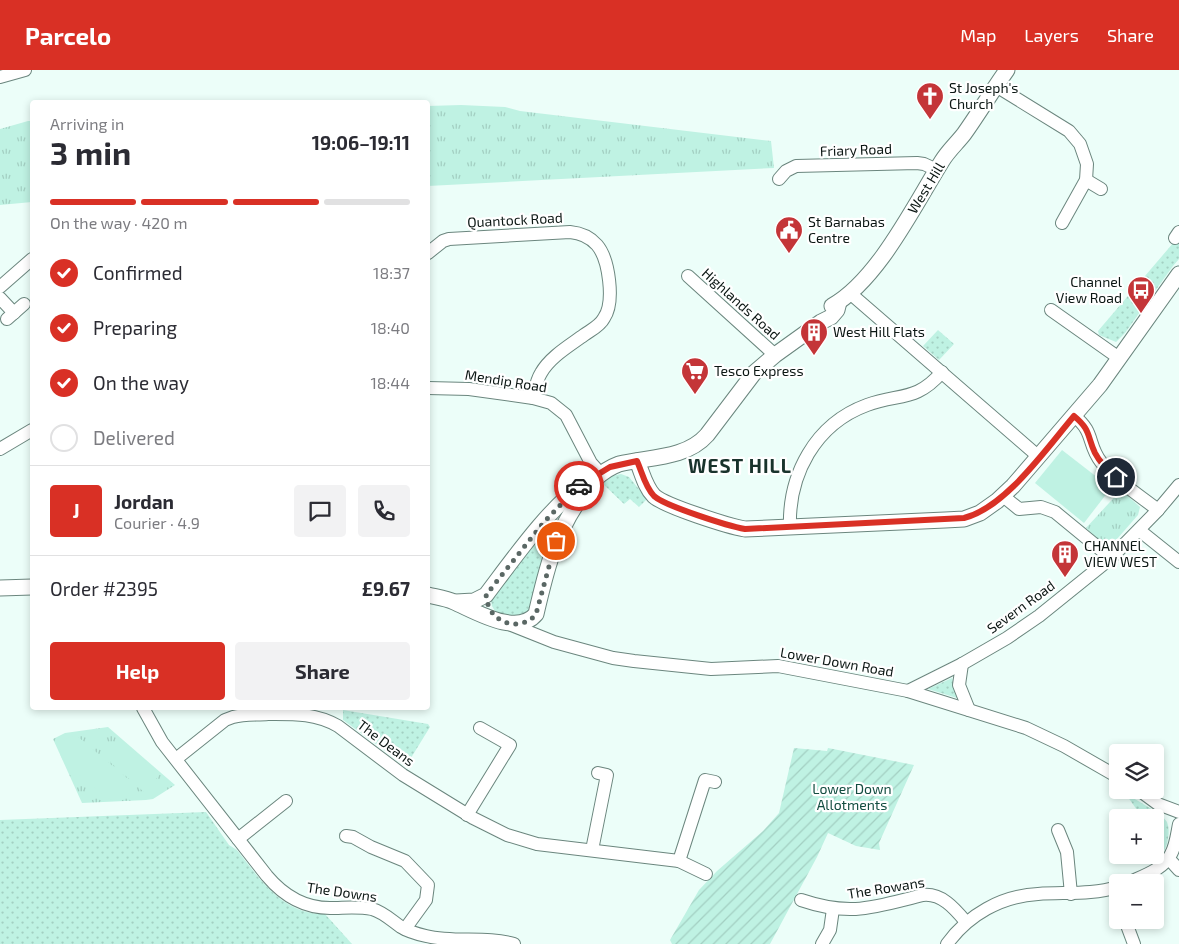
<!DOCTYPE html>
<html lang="en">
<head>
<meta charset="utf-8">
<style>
	:root { --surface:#fff; --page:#f2f2f3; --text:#2b2b33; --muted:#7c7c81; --line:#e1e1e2; --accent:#d93025 }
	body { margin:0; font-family:"Exo 2",sans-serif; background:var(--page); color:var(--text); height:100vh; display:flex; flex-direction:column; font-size:19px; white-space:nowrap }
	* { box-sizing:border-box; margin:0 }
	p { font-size:16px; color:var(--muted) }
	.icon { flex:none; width:28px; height:28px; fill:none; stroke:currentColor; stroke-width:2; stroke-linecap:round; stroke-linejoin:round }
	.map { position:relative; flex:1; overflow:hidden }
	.panel { position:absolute; left:30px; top:30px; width:400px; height:610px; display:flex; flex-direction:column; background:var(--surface); border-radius:5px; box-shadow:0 2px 8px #0003 }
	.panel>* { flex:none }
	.tools { position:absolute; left:1109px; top:674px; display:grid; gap:10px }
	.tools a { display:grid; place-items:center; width:55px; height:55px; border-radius:5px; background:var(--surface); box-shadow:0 2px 8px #0003; font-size:25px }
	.pin { position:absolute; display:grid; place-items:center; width:42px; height:42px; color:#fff; margin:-21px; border:2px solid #fff; border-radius:50%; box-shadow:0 1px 5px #0007 }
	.courier { position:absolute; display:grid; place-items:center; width:50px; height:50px; margin:-25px; border:4px solid #d93025; border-radius:50%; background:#fff; color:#222; box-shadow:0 1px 6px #0007 }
	.headline em { font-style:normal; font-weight:700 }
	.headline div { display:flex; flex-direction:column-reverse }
	.headline { display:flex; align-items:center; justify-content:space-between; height:85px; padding:0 20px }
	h1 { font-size:32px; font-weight:700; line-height:38px }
	.bar { display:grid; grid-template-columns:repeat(4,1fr); gap:8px 5px; align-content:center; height:60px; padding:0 20px }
	.bar i { height:6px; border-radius:4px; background:var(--line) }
	.bar .on { background:var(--accent) }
	.bar p { grid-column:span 4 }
	.line { display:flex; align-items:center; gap:12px; padding:0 20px; border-top:1px solid var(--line) }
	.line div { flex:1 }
	.round { display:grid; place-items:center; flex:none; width:52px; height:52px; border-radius:5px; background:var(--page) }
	ol { padding:0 20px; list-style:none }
	li { display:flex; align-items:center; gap:15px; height:55px }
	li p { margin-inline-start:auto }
	li .icon { padding:5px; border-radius:50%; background:var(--accent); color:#fff; stroke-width:4 }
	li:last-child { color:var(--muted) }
	li i { width:28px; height:28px; border:2px solid var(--line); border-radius:50% }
	.action { display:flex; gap:10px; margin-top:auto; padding:10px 20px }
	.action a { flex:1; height:58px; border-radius:5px; background:var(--accent); color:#fff; font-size:20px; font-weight:700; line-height:58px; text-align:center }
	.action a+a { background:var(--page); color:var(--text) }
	header { display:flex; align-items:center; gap:30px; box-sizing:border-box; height:70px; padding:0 25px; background:var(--accent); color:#fff }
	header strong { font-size:24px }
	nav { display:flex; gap:28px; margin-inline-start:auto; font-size:18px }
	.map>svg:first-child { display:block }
	.grass { fill:url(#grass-dots) }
	.park { fill:url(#park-tufts) }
	.garden { fill:url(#garden-furrows) }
	.pitch { fill:#bff2e3 }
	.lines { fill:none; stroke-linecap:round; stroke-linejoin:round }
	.minor-casing { stroke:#6b867e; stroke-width:14 }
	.tertiary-casing { stroke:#6b867e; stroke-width:17 }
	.minor { stroke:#fff; stroke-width:12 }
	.tertiary { stroke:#fff; stroke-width:15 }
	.done { stroke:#5a6764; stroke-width:5; stroke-dasharray:0 9 }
	.route { stroke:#d93025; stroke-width:6 }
	.labels { text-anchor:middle; stroke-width:4.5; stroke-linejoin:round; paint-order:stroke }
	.poi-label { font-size:14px; fill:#0b1613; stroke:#fff; text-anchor:start }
	.street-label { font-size:14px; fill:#0b1613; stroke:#fff }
	.park-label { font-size:14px; fill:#124d40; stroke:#fff }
	.district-label { font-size:19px; font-weight:bold; letter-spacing:1px; fill:#19332c; stroke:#fff }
</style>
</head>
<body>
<header>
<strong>Parcelo</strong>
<nav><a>Map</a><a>Layers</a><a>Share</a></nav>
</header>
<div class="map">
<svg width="1179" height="874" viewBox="0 0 1179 874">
	<defs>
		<pattern id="grass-dots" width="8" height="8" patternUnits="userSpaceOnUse" patternTransform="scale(1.25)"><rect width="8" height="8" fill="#bff2e3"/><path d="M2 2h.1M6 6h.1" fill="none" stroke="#a3cfc2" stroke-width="1.8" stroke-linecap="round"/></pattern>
		<pattern id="park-tufts" width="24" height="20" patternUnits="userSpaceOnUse" patternTransform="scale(1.25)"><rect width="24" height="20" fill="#bff2e3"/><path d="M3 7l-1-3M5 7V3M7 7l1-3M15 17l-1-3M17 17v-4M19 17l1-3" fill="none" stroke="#a3cfc2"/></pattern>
		<pattern id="garden-furrows" width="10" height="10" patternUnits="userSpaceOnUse" patternTransform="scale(1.25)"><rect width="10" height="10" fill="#bff2e3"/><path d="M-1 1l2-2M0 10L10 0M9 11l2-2" fill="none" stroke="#a3cfc2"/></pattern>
	</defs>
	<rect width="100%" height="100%" fill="#ecfef9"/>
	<g class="grass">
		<path d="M1174,172H1179V189L1173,196L1125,263L1116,272L1099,265L1098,261Z"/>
		<path d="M938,260L954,274L939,290L923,276Z"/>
		<path d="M621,404L629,407L647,429L639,437L630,429L624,434L603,414L612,406Z"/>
		<path d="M551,454L557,457L533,539L523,548L496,543L492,536L491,530L535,467L539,469Z"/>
		<path d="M952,608L957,628L928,619Z"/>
		<path d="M343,640L428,654L430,657L406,696L343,650Z"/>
		<path d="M1125,723C1134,729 1163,744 1167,752C1169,757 1169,763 1168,768C1167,778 1163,784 1155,790V748L1142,747Z"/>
		<path d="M206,742L229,775L237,780C260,809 283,845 325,844L352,874H0V750Z"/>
	</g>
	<g class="park">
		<path d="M461,35L505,37L520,41L771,71L774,98L428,116V36Z"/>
		<path d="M28,51H32V132L0,135V59Z"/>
		<path d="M1121,420L1140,437L1138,445L1117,469L1106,476L1086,458Z"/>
		<path d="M108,657L175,715L153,729L146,730L82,733L53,669L65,663Z"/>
	</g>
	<path class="garden" d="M794,678L827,681L828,678L914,695L879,773L880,780L856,776L828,763L817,787L770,874H672L670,870L699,820L717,801L763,761L779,743Z"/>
	<g class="pitch">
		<path d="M1062,380L1111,418L1084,453L1035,413Z"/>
		<path d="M77,666L127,708L130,721C127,727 123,731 115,731C109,731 68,696 63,690C59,684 59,677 63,672C66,667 71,666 77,666Z"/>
		<path d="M124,674L160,704L145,723L110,692Z"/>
	</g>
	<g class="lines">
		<g class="minor-casing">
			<g id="minor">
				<path d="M0,7L25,0"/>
				<path d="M996,16L1069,61L1080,74L1087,94L1086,110L1062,153"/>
				<path d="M779,109L786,101L796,96L917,93L924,94L937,100"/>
				<path d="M1086,110L1101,119"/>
				<path d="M1175,168L1179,162"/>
				<path d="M428,183L443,171L449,169L570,162C581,163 590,167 597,175C609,189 615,232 604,248C600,256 591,260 584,265C569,276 550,287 541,303C536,311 535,320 533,328"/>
				<path d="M688,206L775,285"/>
				<path d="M0,217L32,189"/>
				<path d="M851,224L1039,387"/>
				<path d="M0,228L14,243"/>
				<path d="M1051,240L1119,288"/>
				<path d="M7,249L24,234"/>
				<path d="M428,318L469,319L533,328L551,333L566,345L591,393L601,404"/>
				<path d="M1074,346C1095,362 1087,374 1101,392C1115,410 1140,426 1158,440"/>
				<path d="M0,379L32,360"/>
				<path d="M1003,426L1019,439L1041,437L1055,442L1111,488"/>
				<path d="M790,458C788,405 815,354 867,335C900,323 916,332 942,302"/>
				<path d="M1139,460L1179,492"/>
				<path d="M509,554L554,572L613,588L634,591L711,599L778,596L908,621L1026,658L1064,676L1118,707"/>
				<path d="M962,594L959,615L969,640"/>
				<path d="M908,621L962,594L1007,568L1039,546L1111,488L1158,440L1179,415"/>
				<path d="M143,638L162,672L267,806C283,825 304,838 330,838C344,838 357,836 372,839C383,842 391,850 401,857C409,862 417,864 426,866C455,873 485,866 514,874"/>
				<path d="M176,689L225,650L233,647C244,644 256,645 268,644C293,644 315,643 338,656L403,705L473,748L507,765L537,774L679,791L705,710L715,712"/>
				<path d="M1139,720L1158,734L1179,742"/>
				<path d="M467,745L510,675L480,658"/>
				<path d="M1058,760L1067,782L1071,824"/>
				<path d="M346,766L353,767L371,777L405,791L428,815L426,830L405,859"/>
				<path d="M238,769L286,731"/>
				<path d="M592,780L607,705L598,703"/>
				<path d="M1169,789L1179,800"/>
				<path d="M679,791L706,804"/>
				<path d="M1130,812C1143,806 1164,799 1171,784C1176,775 1177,764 1179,754"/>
				<path d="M801,830C851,847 874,837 923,825C942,823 955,839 966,852"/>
				<path d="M1125,850L1134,874"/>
				<path d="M822,874L830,860L833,839"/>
				<path d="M947,874C968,845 1001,826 1038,824C1065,822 1091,825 1118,817"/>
			</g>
		</g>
		<g class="tertiary-casing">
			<g id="tertiary">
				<path d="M832,236C878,210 914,136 942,91C948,81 957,73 964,64C979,43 992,21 1007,0"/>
				<path d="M637,391C642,402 645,417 654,426C665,436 728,456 745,459L945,450L964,449L980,443L997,431L1013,416L1100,315L1179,204"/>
				<path d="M0,518L32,517"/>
				<path d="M428,525C436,527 446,528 454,532C475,541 517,567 536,544C546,501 554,467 579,430C590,414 600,401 619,394C648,387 686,389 707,365L754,303L775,285L821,252L831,247L837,240L839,232"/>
				<path d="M456,532L474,531L486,525C514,488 548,439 585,412"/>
			</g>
		</g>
		<use href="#minor" class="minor"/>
		<use href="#tertiary" class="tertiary"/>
	</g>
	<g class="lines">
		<path class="done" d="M556,471L536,544C524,560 497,556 489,537C487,533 487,529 486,525L544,452L579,416"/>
		<path class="route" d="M579,416L610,397L637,391C642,402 645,417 654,426C665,436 728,456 745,459L964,448C1005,438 1046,379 1074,346C1091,360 1087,366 1095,383C1100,393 1108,400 1116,407"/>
	</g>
	<defs>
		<g id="church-pin" transform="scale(1.4375)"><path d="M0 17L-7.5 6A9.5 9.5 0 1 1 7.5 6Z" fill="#c43538" stroke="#fff"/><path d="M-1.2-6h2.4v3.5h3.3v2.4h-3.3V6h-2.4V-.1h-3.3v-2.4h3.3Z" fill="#fff"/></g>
		<g id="civic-pin" transform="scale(1.4375)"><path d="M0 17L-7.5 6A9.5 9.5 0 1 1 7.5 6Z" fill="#c43538" stroke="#fff"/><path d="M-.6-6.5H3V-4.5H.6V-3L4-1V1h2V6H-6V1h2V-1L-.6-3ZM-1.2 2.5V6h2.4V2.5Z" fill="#fff"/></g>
		<g id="bus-pin" transform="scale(1.4375)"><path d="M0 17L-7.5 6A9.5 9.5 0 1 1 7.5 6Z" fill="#c43538" stroke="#fff"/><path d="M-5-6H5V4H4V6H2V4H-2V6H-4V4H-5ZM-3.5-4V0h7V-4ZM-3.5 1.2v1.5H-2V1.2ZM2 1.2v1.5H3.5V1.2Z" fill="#fff"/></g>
		<g id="building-pin" transform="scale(1.4375)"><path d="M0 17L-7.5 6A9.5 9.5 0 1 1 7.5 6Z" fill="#c43538" stroke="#fff"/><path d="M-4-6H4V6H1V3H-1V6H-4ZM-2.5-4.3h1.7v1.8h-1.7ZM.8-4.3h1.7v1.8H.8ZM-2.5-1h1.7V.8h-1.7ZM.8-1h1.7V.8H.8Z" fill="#fff"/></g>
		<g id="supermarket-pin" transform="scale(1.4375)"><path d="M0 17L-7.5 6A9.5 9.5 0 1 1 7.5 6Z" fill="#c43538" stroke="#fff"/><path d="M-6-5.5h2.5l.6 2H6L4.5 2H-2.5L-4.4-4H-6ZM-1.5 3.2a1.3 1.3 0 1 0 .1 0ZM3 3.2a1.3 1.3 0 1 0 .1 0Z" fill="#fff"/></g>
	</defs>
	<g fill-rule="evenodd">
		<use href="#church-pin" x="930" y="26"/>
		<use href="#civic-pin" x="789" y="160"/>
		<use href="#bus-pin" x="1141" y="220"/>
		<use href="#building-pin" x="814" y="262"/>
		<use href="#supermarket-pin" x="695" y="301"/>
		<use href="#building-pin" x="1065" y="484"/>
	</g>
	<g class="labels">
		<g class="poi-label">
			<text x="949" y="23">St Joseph's<tspan x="949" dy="16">Church</tspan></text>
			<text x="808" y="157">St Barnabas<tspan x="808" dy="16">Centre</tspan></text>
			<text x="1122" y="217" text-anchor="end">Channel<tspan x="1122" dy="16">View Road</tspan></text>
			<text x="833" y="267">West Hill Flats</text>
			<text x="714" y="306">Tesco Express</text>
			<text x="1084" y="481">CHANNEL<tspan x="1084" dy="16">VIEW WEST</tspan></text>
		</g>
		<g class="street-label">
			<text transform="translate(856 80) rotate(-2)" y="5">Friary Road</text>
			<text transform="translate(926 118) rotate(-59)" y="5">West Hill</text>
			<text transform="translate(515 150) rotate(-3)" y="5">Quantock Road</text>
			<text transform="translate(741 234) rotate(42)" y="5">Highlands Road</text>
			<text transform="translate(506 311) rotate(9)" y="5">Mendip Road</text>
			<text transform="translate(1021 537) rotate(-36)" y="5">Severn Road</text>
			<text transform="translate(837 592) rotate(10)" y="5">Lower Down Road</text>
			<text transform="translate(386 673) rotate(37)" y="5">The Deans</text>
			<text transform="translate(886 818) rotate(-9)" y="5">The Rowans</text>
			<text transform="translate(342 822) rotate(8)" y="5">The Downs</text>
		</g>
		<g class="park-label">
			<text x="852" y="724">Lower Down<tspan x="852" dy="16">Allotments</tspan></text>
		</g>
		<g class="district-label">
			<text x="740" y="403">WEST HILL</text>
		</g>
	</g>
</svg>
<div class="tools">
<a><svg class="icon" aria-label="layers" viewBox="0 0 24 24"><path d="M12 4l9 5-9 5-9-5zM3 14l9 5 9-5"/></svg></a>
<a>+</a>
<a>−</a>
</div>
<div class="pin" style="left:556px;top:471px;background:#ea580c"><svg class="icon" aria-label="bag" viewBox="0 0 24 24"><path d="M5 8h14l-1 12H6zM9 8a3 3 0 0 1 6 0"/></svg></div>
<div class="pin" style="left:1116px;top:407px;background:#1f2937"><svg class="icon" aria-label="home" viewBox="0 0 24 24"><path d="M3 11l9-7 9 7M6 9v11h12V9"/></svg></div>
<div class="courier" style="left:579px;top:416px"><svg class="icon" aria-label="car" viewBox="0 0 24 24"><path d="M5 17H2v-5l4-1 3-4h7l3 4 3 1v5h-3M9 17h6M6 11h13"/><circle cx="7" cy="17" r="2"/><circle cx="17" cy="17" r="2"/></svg></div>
<section class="panel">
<div class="headline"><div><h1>3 min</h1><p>Arriving in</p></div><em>19:06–19:11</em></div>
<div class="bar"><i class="on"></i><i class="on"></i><i class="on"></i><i></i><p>On the way · 420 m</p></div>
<ol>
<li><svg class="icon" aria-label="check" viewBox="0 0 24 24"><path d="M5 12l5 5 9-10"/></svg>Confirmed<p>18:37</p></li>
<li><svg class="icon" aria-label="check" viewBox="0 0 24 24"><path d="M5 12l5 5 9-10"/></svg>Preparing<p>18:40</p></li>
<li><svg class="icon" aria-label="check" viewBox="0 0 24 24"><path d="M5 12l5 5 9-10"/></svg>On the way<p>18:44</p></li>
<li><i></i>Delivered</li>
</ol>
<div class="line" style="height:90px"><b class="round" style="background:var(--accent);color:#fff">J</b><div><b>Jordan</b><p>Courier · 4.9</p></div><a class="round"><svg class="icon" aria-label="chat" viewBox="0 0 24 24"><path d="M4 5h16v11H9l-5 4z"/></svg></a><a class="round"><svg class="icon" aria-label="phone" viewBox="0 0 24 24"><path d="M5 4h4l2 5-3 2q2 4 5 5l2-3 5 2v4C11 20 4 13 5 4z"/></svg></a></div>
<div class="line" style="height:65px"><div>Order #2395</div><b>£9.67</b></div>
<div class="action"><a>Help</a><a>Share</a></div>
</section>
</div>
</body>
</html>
